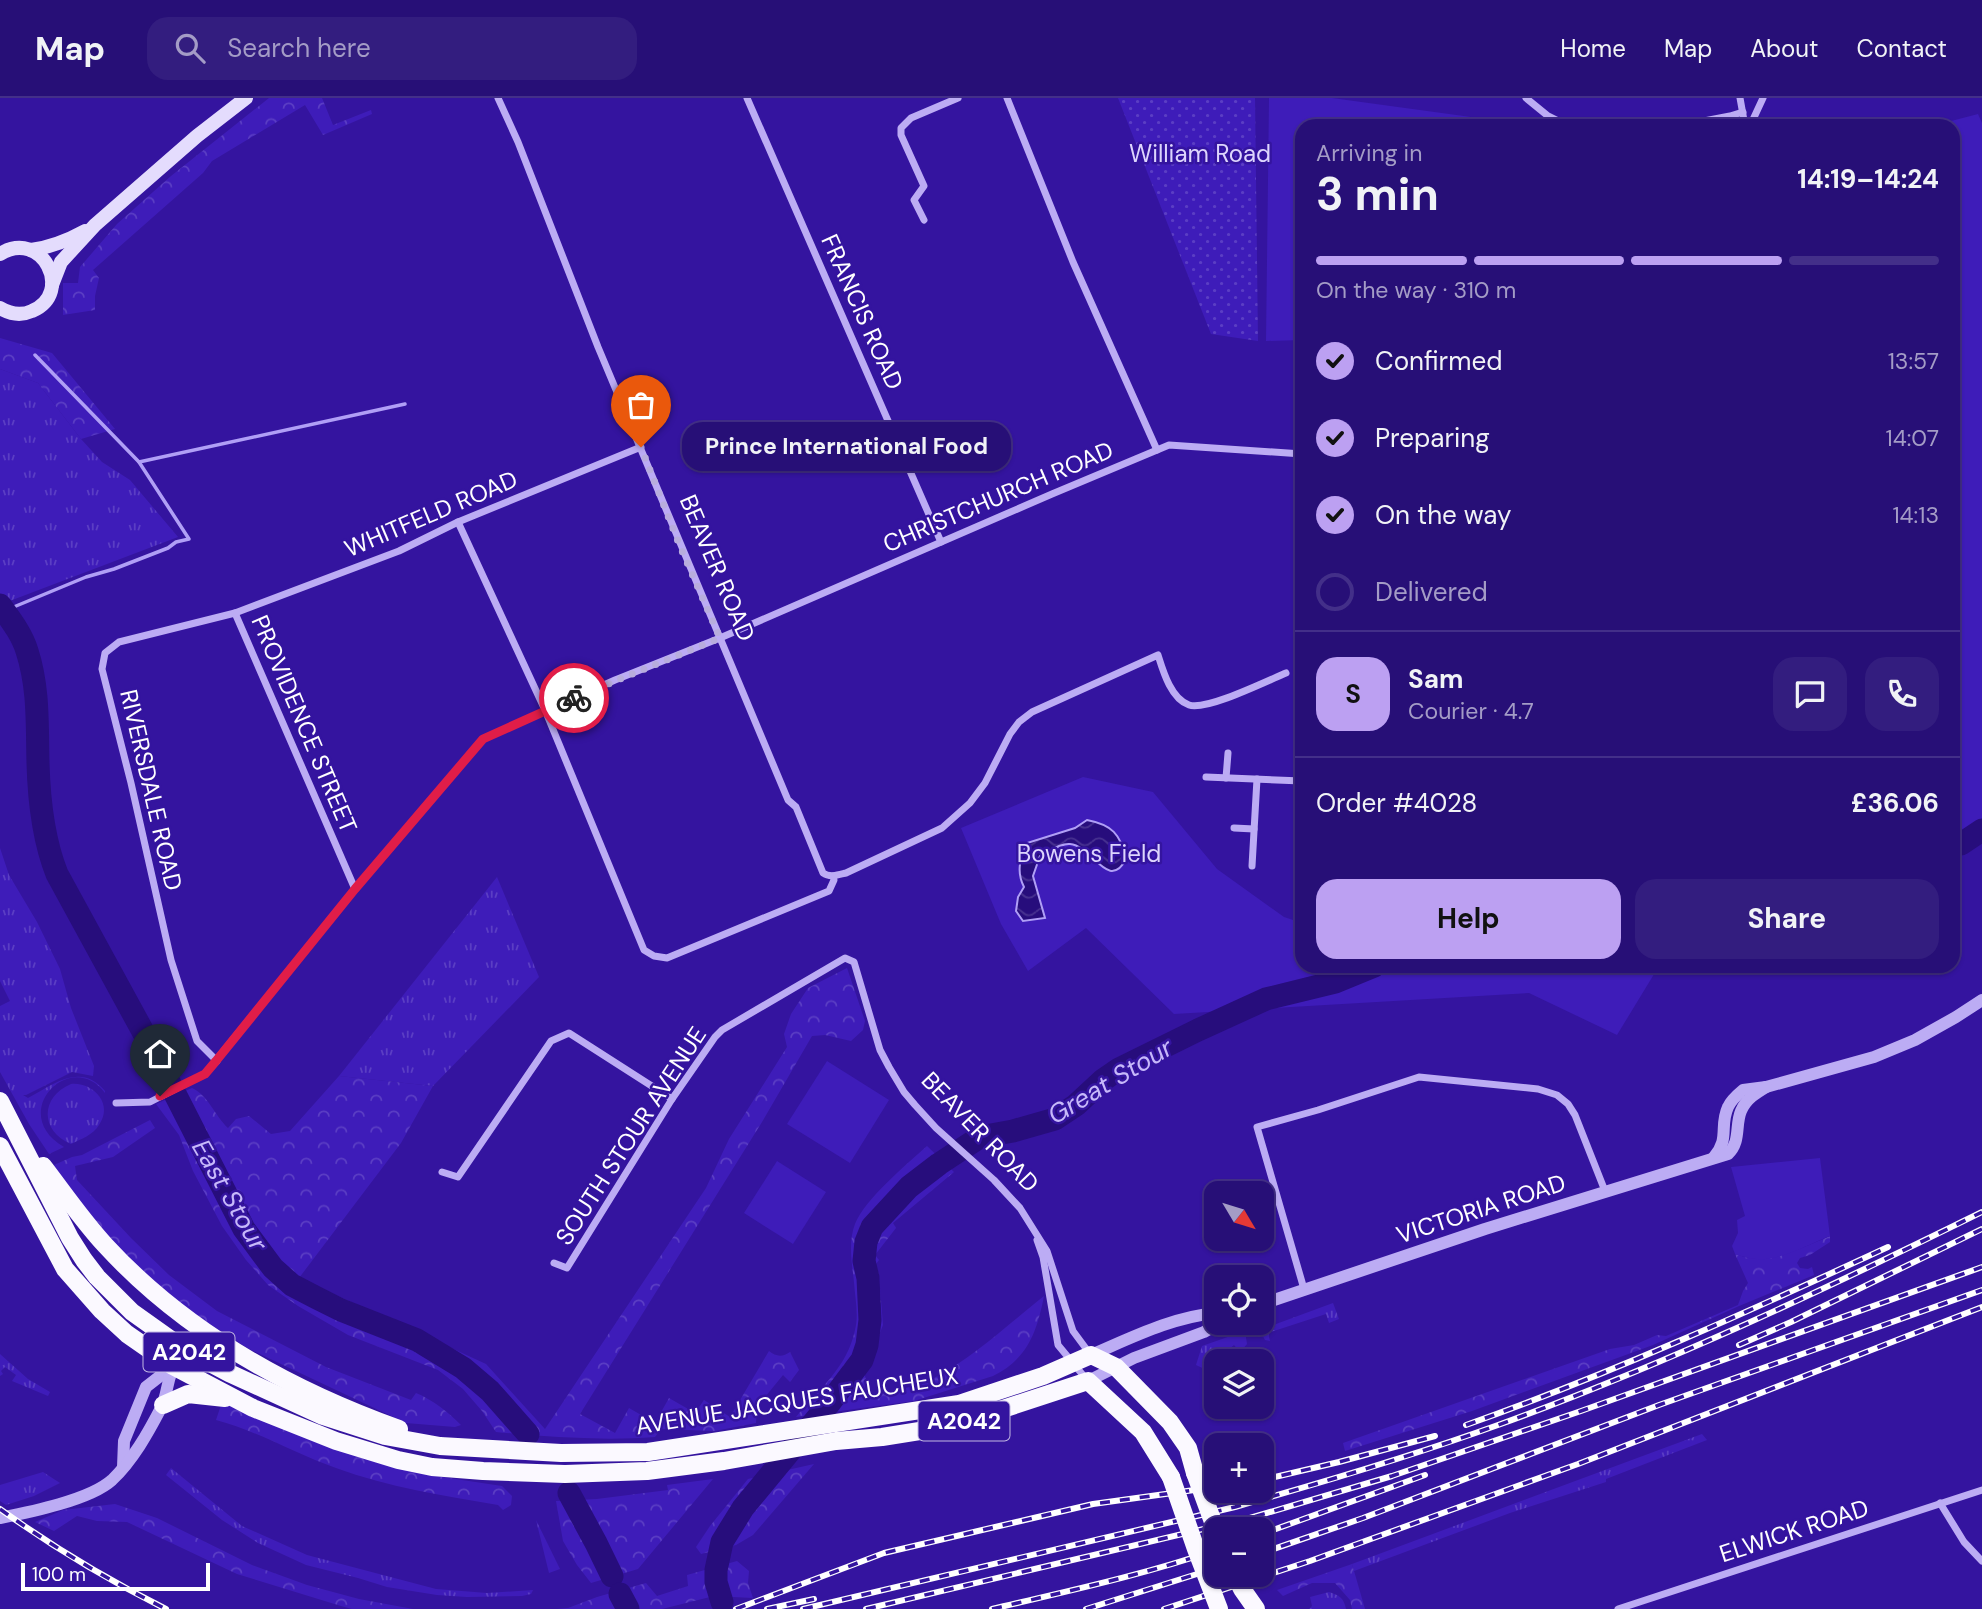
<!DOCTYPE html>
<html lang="en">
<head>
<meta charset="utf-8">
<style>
	:root { --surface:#270f77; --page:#331d7f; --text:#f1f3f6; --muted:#a49cc6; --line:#432f89; --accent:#bca0f2 }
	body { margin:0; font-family:"DM Sans",sans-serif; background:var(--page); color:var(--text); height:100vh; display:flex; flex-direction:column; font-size:26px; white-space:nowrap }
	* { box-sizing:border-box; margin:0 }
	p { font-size:23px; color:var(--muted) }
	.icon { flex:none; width:38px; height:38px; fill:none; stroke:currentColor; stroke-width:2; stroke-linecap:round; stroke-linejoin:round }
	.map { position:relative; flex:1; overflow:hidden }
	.sheet { position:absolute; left:1295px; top:21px; width:665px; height:854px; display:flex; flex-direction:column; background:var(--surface); border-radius:21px; box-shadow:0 2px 5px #0004,0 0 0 2px var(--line) }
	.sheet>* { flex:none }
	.needle { width:46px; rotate:128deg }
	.controls { position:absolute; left:1204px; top:1083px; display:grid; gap:14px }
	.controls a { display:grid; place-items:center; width:70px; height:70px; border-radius:14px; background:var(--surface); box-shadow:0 2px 5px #0004,0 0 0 2px var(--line); font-size:35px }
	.scale { position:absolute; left:21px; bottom:18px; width:189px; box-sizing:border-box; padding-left:7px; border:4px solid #fff; border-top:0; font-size:19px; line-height:24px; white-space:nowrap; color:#fff; -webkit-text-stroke:5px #34149f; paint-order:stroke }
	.pin { position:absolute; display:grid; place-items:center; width:60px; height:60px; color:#fff; margin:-72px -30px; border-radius:50% 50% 50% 0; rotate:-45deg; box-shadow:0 0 7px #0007 }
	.pin .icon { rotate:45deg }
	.courier { position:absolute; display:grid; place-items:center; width:70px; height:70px; margin:-35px; border:5px solid #e11d48; border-radius:50%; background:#fff; color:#222; box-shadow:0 2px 9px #0007 }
	.bubble { position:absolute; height:49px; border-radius:21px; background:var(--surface); box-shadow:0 2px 5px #0004,0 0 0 2px var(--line); font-size:23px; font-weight:700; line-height:49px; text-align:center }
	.overview em { font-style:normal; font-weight:700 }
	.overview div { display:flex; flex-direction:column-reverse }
	.overview { display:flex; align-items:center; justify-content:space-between; height:119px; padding:0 21px }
	h1 { font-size:46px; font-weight:700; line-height:52px }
	.bar { display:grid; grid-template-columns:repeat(4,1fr); gap:10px 7px; align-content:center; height:84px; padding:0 21px }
	.bar i { height:9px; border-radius:5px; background:var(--line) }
	.bar .selected { background:var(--accent) }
	.bar p { grid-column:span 4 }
	.line { display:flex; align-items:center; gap:18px; padding:0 21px; border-top:2px solid var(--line) }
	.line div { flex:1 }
	.round { display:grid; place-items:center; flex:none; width:74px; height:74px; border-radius:21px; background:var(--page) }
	ol { padding:0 21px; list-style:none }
	li { display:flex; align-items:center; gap:21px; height:77px }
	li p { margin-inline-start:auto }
	li .icon { padding:7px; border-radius:50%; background:var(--accent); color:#111; stroke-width:4 }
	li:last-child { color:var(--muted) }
	li i { width:38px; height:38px; border:4px solid var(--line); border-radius:50% }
	.button { display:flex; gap:14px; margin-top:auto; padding:14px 21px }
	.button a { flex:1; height:80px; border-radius:21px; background:var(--accent); color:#111; font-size:28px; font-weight:700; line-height:80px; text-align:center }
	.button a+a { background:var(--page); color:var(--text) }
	header { display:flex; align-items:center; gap:42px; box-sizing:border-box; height:98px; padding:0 35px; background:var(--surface); border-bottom:2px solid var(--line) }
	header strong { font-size:33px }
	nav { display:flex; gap:38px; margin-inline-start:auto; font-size:24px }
	.search { width:490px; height:63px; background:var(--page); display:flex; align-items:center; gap:18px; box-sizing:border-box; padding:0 24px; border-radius:21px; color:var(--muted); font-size:26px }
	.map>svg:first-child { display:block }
	.grass { fill:url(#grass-tufts) }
	.forest { fill:url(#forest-crowns) }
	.park { fill:#3e1cb9 }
	.garden { fill:url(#garden-dots) }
	.water { fill:url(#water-waves); stroke:#b09ff6; stroke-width:2 }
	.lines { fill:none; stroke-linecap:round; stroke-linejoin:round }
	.stream { stroke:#b09ff6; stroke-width:3.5 }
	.river { stroke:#270d7c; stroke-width:23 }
	.minor { stroke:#bcacf4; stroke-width:7 }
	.tertiary { stroke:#bcacf4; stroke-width:12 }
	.secondary { stroke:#e4dcfd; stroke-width:14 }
	.primary { stroke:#fbf9ff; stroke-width:18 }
	.rail-casing { stroke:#fff; stroke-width:6 }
	.rail { stroke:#34149f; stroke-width:3.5; stroke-dasharray:10; stroke-linecap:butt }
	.primary-bridge { stroke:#fbf9ff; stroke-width:18 }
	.done { stroke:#b8addd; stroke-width:7; stroke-dasharray:0 12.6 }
	.route { stroke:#e11d48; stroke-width:9 }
	.labels { text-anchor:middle; stroke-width:5; stroke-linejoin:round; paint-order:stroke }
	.shield { fill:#34149f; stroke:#c2b8e2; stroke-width:2 }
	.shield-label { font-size:23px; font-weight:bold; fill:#fff }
	.park-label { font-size:24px; fill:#ddd5fd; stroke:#34149f }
	.street-label { font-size:24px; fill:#fff; stroke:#34149f }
	.water-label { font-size:26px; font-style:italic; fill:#c7b9fa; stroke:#34149f }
</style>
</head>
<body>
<header>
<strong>Map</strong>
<div class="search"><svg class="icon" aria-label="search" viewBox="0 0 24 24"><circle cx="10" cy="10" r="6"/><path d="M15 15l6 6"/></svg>Search here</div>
<nav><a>Home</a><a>Map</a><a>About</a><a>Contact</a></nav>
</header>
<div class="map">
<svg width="1982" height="1511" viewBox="0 0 1982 1511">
	<defs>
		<pattern id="grass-tufts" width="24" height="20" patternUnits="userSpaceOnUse" patternTransform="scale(1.75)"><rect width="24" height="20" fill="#3e1cb9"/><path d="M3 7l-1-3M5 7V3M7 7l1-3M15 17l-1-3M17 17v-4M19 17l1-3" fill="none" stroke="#5b3ec4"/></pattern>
		<pattern id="forest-crowns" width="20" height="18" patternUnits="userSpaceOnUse" patternTransform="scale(1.75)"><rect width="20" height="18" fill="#3e1cb9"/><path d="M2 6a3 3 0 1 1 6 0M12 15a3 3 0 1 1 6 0" fill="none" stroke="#5b3ec4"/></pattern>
		<pattern id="garden-dots" width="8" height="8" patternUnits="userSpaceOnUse" patternTransform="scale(1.75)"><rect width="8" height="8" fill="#3e1cb9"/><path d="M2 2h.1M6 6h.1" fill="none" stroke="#5b3ec4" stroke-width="1.8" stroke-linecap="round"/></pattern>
		<pattern id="water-waves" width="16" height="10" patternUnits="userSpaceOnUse" patternTransform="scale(1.75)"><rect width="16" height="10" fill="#270d7c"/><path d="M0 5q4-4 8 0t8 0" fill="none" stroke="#473190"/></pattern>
	</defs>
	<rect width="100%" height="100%" fill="#34149f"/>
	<g class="grass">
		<path d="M0,271L38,285L81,341L102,364L130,382L178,439L7,504L0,496Z"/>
		<path d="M0,750L9,777L37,824L60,871L71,910L94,968L93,978L72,974L26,997H23L28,1000C54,986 81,964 105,993V995C71,949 6,1015 64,1049L49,1056L29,1026L0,974V908L10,903L0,883Z"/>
		<path d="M497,779L539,879L433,988L339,978Z"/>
		<path d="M71,986C93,984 114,1006 99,1027C93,1037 81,1041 71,1046C40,1033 40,999 71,986Z"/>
		<path d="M1333,1205L1339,1221L1329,1225L1326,1216L1268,1235L1270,1243L1265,1242L1260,1232Z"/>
		<path d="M1245,1233L1247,1246L1240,1254L1234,1247L1217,1261L1219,1263L1216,1264V1270L1211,1274L1196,1267L1202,1248Z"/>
		<path d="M0,1256L28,1281L50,1294L48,1298L12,1283L16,1277L5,1269L1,1273L3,1276L0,1278Z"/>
		<path d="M1702,1336L1707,1342L1606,1381V1384L1510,1415L1354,1473L1352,1466Z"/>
		<path d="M171,1370L242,1428L307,1457L436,1491L487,1495L533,1492L531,1496L522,1498L467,1499L437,1497L387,1489L358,1480L306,1467L258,1445L222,1422L166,1377Z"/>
		<path d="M43,1374L60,1385L34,1398L6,1407L0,1403V1387Z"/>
		<path d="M536,1422L560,1471L549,1475Z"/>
		<path d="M1329,1494C1339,1497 1344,1500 1346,1511H1309L1312,1508L1310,1499Z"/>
	</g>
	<g class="forest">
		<path d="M269,0H322L333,27L371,12L372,16L323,37L305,7L212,63L203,75L93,172L99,180L95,198V212L63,217V185H78L80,169L117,126L171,78Z"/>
		<path d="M0,240L52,255L115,331L81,341L38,285L0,271Z"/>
		<path d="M847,870L865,923L863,932L851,943L825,937L812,938L762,1024L580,1316L615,1335L629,1310L655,1325L669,1300L695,1315L704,1302L730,1319L769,1253C776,1259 783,1259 790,1254L799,1272L790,1284L783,1277L757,1309L756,1325L715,1333L661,1331L655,1339C602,1343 549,1339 496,1334L482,1313L463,1291L438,1272L348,1237L298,1208L268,1187L246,1162L222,1128L193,1073L179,1037L156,1006L192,990C208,997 215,1018 228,1030L236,1021L249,1018L271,1036L290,1033L339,978L433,988L401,1045L299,1180L486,1266L545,1331L706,1090L729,1041L787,949L784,936L791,916L808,890Z"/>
		<path d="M150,1022L155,1030L113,1059L75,1068L77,1082L131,1140L169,1177L217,1213L326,1269L411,1302L416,1295C433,1302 448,1314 461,1327L455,1329L406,1325L249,1251L171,1202L97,1131L58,1079L54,1067L72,1059L82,1057Z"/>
		<path d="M927,1048L954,1074L893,1125L896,1130L875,1157L879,1162L876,1166L879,1178L883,1227L864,1275L871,1297C892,1294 915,1289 934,1280C973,1260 1010,1225 1044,1198C1037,1233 1028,1261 993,1278L914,1303L796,1319C819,1291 847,1270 855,1232C859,1217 855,1200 854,1184C852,1166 848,1144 855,1126C865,1101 907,1066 927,1048Z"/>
		<path d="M1830,1138V1144L1810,1157L1800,1160L1797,1165L1800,1170L1808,1171L1812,1169L1814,1177L1739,1208L1653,1247L1472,1313L1345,1353L1343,1345L1610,1251L1634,1247L1657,1237L1666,1238L1738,1207L1743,1193L1748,1185L1735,1156C1740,1157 1746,1160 1752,1160C1775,1164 1808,1147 1830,1138Z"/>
		<path d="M221,1307L233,1308L422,1376L502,1388L512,1398L511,1407L503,1412L498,1407C444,1398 388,1389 336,1370C295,1356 258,1333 216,1322Z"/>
		<path d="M814,1366L753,1437L736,1447L701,1456L696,1449L710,1428L748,1381Z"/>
		<path d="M713,1381L638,1471L591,1485L577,1467L563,1443L556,1403L597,1401L668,1392L667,1387Z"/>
		<path d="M115,1406L157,1420L252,1467L307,1487L359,1501L413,1511H352L341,1508L237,1476L127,1424L97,1423L77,1418L54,1433L35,1424L63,1412Z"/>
		<path d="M737,1463L749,1473L748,1485L753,1500L714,1498L662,1511H557L568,1510L597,1499L646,1485L657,1498L688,1488L687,1477Z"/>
		<path d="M1352,1466L1365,1511H1352L1350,1502L1335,1485H1312L1283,1498L1277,1492Z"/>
	</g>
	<g class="park">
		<path d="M1269,0H1332L1471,19L1486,28H1302V242L1266,243Z"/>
		<path d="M1978,16L1982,25V726L1961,739L1953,741V28H1932Z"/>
		<path d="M1083,679L1153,694L1217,771L1284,819L1302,825V868H1659L1617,937L1529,895L1174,916L1086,830L1028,873L1001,826L961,730Z"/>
		<path d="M827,963L889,1002L850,1065L787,1026Z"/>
		<path d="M1820,1060L1830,1138C1807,1147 1781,1163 1756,1161C1749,1161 1742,1158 1735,1156L1732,1148L1738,1135L1737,1122L1745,1118L1731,1069Z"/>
		<path d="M777,1063L826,1094L793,1146L744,1115Z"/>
	</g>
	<path class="garden" d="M1118,0H1255L1258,243L1211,236Z"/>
	<path class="water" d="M1087,722C1113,727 1119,736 1127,760C1108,795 1093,748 1070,746C1060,745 1049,754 1040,758L1033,778L1045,820L1023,823L1016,813L1018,799L1024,789C1016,773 1020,761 1027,745L1075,730Z"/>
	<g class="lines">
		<g class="stream">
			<path d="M139,364L405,306"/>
			<path d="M4,513L86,479L114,471L168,450L176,444L189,441L139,364L35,257"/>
		</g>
		<g class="river">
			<path d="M0,507C10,521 22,536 27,553C39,590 37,627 38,665C39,703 43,741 57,776L146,939L244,1131L273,1170L292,1187L317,1200L341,1212L417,1242L463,1270L490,1293L528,1336"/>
			<path d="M1953,746H1961L1982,732"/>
			<path d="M569,1395L596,1445L612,1478"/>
			<path d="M620,1496L628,1511"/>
			<path d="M722,1504L716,1484V1472L722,1444L743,1410L828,1307L862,1262L867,1247L870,1222L868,1180L864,1163L866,1144L872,1129L909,1089L939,1066L980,1039L1013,1033L1055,1021L1076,1007L1103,982L1119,971L1198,932L1266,901L1335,884L1374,868"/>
		</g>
		<g class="minor">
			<path d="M498,0L518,44L598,249L788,702L796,709L823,775C830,780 838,777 846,775L942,730L970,705L985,685L1010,636L1019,624L1032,614L1158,557C1163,573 1171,601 1189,607C1206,613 1267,583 1286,575"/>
			<path d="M747,0L941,444"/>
			<path d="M1007,0L1073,164L1157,352"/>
			<path d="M1526,0L1548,18L1568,28"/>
			<path d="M1740,0L1745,28"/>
			<path d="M1678,28L1730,18L1743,14"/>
			<path d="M1750,28L1763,0"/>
			<path d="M924,122L914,102L924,88L901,37V30L911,20L958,0"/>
			<path d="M458,424L545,612L644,852L654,858L667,860L829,793L834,782L833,778"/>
			<path d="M235,515L355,791"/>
			<path d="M1206,679L1302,683"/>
			<path d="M1226,680L1228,655"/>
			<path d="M1234,730L1254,731"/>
			<path d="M1252,768L1257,681"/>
			<path d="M217,963L197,943L171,862L131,685L102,571L105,555L119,544L235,515L399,453L458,424L641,349"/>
			<path d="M116,1005L150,1004L205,976L355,791L483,641L615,582L720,540L1052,396L1169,347L1302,356"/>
			<path d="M442,1074L458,1079L551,943L569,935L672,1001"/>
			<path d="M1037,1142L1043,1159L1058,1247L1087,1282"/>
			<path d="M554,1165L567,1170L672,1001L715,939L722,932L845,860L854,864L880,952L889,969L904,994L915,1007L936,1030L994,1082L1020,1110L1047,1153L1073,1233L1090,1256"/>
			<path d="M1304,1191L1257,1029L1318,1012L1419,979L1538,991L1557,997L1568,1006L1575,1017L1605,1093"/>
			<path d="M1940,1405L1964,1444L1982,1463"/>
			<path d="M1618,1511L1982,1392"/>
		</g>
		<g class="tertiary">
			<path d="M1714,1059C1730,1041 1719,1028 1728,1009C1731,1002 1737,997 1743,992L1766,989L1874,959L1915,942L1956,919L1982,902"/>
			<path d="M1262,1206L1485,1131L1728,1056C1741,1044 1735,1027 1741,1013C1746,1001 1756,995 1766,989"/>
			<path d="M1091,1257C1131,1240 1172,1219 1216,1215"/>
			<path d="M1088,1283L1134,1260L1204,1234L1220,1225"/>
			<path d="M123,1369L124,1343L146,1289L173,1268"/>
			<path d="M0,1420C30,1414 90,1402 112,1382C133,1362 148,1335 161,1310C168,1296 167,1278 176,1264"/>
		</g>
		<g class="secondary">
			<path d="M31,152C51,149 67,143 85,133"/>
			<path d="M0,156C42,130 75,195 32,213C21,218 10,216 0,210"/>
			<path d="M52,187L61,164L95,127L197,38L246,0"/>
		</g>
		<g class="primary">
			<path d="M0,1003L70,1140L84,1162L97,1179L132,1214L184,1251L229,1275L323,1318L385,1338L440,1348L561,1355L648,1354L959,1306L1043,1278L1091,1257L1116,1269L1170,1324L1188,1350L1195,1375"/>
			<path d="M0,1048L65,1171L102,1213L127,1236L173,1268L253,1310L336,1343L398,1362L432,1369L483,1373L565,1376L647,1373L724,1363L836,1343L882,1339L951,1328L1088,1283L1143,1334L1171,1379"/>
			<path d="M43,1068C63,1094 82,1122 105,1147C184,1233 290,1292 399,1331"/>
			<path d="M163,1307L188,1296L225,1300"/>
		</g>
		<g class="rail-casing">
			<g id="rail">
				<path d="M1739,1247L1791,1224L1982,1131"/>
				<path d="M1466,1327C1610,1276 1750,1213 1888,1149"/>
				<path d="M1262,1382L1339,1364L1435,1338"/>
				<path d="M0,1411C53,1449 108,1482 166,1511"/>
				<path d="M1262,1436L1425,1377"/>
				<path d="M1262,1455L1363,1420L1659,1307L1982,1192"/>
				<path d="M736,1511L884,1455L1093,1406L1216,1389"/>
				<path d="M767,1511L814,1501"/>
				<path d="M803,1511L1235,1409C1324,1384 1412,1358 1498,1327C1664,1267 1824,1192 1982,1114"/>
				<path d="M866,1511L1250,1420L1392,1378L1581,1313L1982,1169"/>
				<path d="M992,1511C1068,1493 1143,1477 1216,1452"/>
				<path d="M1086,1511L1216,1470"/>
				<path d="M1164,1511L1310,1463L1578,1366L1982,1209"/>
			</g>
		</g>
		<use href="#rail" class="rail"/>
		<g class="primary-bridge">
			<path d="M1195,1375L1216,1432"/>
			<path d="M1171,1379L1196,1451L1219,1511"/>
			<path d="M1235,1477L1242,1491L1256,1511"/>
		</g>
	</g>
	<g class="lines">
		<path class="done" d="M574,600L720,540L679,446L641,349"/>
		<path class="route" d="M160,998L205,976L216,963L355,791L483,641L574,600"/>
	</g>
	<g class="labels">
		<g class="shield">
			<rect x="143.5" y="1234.5" width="91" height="39" rx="5"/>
			<rect x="918.5" y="1303.5" width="91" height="39" rx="5"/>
		</g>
		<g class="shield-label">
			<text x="189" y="1262">A2042</text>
			<text x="964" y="1331">A2042</text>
		</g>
		<g class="park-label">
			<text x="1200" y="64">William Road</text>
			<text x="1089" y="764">Bowens Field</text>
		</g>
		<g class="street-label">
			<text transform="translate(862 214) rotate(66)" y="8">FRANCIS ROAD</text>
			<text transform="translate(998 399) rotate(-23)" y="8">CHRISTCHURCH ROAD</text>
			<text transform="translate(431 416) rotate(-23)" y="8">WHITFELD ROAD</text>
			<text transform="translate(717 470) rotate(67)" y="8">BEAVER ROAD</text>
			<text transform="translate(304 626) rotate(67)" y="8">PROVIDENCE STREET</text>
			<text transform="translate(151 692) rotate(77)" y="8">RIVERSDALE ROAD</text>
			<text transform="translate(980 1034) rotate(46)" y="8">BEAVER ROAD</text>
			<text transform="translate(631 1038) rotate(-57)" y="8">SOUTH STOUR AVENUE</text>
			<text transform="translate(1481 1111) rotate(-18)" y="8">VICTORIA ROAD</text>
			<text transform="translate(797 1303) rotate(-9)" y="8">AVENUE JACQUES FAUCHEUX</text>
			<text transform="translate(1794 1433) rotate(-18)" y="8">ELWICK ROAD</text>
		</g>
		<g class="water-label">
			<text transform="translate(1110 983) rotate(-31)" y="9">Great Stour</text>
			<text transform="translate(230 1097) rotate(60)" y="9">East Stour</text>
		</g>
	</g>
</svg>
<div class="controls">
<a><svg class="needle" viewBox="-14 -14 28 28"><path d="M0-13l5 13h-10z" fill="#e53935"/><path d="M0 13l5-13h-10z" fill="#a49cc6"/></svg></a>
<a><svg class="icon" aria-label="locate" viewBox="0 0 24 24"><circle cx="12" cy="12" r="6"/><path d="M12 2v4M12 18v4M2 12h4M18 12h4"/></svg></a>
<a><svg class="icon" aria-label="layers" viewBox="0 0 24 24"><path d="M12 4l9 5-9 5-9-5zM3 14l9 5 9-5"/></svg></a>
<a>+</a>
<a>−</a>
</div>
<div class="scale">100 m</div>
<div class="pin" style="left:641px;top:349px;background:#ea580c"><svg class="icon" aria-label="bag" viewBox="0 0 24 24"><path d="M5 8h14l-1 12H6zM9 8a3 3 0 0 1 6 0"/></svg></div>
<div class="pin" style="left:160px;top:998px;background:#1f2937"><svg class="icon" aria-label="home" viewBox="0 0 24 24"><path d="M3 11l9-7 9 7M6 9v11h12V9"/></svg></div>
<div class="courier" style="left:574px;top:600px"><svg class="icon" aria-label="bike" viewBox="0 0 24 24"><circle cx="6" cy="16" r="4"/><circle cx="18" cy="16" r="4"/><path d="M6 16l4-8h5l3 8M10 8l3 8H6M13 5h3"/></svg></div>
<div class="bubble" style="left:682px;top:324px;width:329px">Prince International Food</div>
<section class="sheet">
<div class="overview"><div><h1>3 min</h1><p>Arriving in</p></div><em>14:19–14:24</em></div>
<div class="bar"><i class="selected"></i><i class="selected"></i><i class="selected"></i><i></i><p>On the way · 310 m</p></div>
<ol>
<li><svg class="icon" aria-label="check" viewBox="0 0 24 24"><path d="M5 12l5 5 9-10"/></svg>Confirmed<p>13:57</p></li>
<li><svg class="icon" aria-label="check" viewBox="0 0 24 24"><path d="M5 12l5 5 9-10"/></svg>Preparing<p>14:07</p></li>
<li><svg class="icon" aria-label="check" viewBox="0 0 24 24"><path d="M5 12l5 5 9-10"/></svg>On the way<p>14:13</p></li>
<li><i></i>Delivered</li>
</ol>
<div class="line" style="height:126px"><b class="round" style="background:var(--accent);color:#111">S</b><div><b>Sam</b><p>Courier · 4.7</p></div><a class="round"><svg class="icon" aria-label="chat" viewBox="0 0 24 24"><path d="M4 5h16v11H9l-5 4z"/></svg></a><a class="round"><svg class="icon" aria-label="phone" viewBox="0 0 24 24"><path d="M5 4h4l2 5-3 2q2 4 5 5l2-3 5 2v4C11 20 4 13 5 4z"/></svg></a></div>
<div class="line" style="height:91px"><div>Order #4028</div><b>£36.06</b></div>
<div class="button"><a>Help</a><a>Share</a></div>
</section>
</div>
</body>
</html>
